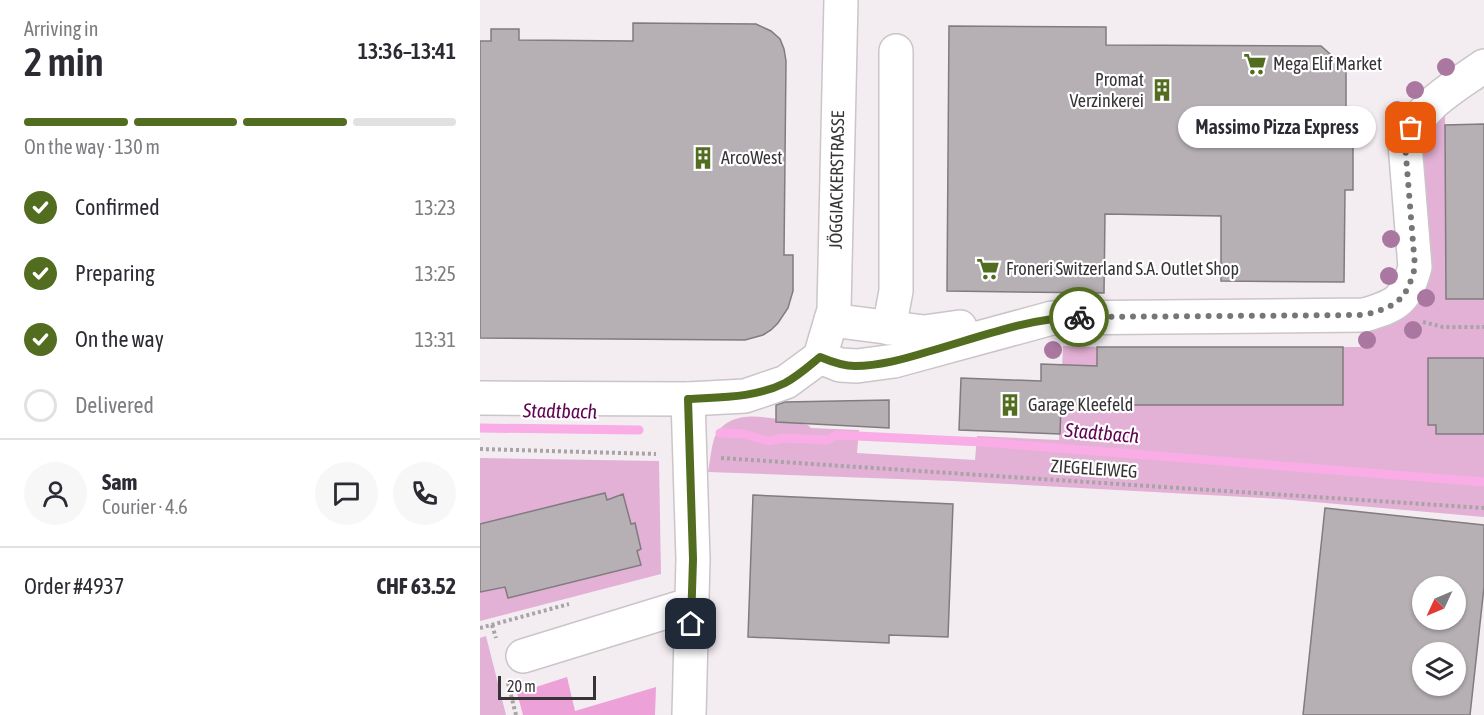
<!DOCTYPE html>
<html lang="en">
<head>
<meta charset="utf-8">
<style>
	:root { --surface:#fff; --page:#f7f7f7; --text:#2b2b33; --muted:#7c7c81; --line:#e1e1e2; --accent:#526d1f }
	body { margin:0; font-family:"Asap Condensed",sans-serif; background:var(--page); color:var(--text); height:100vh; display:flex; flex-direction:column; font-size:22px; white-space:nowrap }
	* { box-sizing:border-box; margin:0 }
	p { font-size:20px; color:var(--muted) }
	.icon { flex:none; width:33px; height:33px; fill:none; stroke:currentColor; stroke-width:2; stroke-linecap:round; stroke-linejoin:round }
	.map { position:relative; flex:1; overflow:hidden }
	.sheet { display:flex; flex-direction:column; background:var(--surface); width:480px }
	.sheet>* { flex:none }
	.needle { width:39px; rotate:226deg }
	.controls { position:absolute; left:932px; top:576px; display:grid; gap:12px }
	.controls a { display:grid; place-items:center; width:54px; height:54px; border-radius:50%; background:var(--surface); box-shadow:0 2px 4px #0004; font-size:30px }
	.scale { position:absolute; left:18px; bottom:15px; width:98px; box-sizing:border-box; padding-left:6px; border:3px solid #363435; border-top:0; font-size:16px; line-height:21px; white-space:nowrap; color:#363435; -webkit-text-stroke:4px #fff; paint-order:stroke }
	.pin { position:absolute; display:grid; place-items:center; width:51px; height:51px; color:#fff; margin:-26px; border-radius:12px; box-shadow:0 3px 9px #0006 }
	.courier { position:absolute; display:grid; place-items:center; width:60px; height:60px; margin:-30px; border:4px solid #526d1f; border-radius:50%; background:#fff; color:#222; box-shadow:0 2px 8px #0007 }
	.bubble { position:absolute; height:42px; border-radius:21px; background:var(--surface); box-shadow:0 2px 4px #0004; font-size:20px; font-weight:600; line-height:42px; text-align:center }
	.summary em { font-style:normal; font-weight:600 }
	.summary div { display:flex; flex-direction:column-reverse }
	.summary { display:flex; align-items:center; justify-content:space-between; height:102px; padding:0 24px }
	h1 { font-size:39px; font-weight:600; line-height:45px }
	.bar { display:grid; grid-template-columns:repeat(4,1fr); gap:9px 6px; align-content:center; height:72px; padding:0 24px }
	.bar i { height:8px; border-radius:4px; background:var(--line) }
	.bar .on { background:var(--accent) }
	.bar p { grid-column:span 4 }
	.line { display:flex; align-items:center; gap:15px; padding:0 24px; border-top:2px solid var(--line) }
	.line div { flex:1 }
	.round { display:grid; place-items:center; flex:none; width:63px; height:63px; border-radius:32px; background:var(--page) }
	ol { padding:0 24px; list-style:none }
	li { display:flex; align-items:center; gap:18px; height:66px }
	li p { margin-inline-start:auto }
	li .icon { padding:6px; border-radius:50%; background:var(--accent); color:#fff; stroke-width:4 }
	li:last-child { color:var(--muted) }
	li i { width:33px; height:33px; border:3px solid var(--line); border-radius:50% }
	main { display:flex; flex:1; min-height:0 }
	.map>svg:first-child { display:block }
	.green { fill:#e3b1d5 }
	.forest { fill:#eda1d9 }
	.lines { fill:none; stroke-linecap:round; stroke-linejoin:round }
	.stream { stroke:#f9ace5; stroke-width:9 }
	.building { fill:#b6b0b4; stroke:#817b7f; stroke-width:1.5; fill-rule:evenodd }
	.minor-casing { stroke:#cbc5c9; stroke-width:36 }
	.path { stroke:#a8a3a7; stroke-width:4; stroke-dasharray:3 3; stroke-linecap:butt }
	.minor { stroke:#fff; stroke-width:33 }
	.tree { fill:#aa77a1 }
	.done { stroke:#787577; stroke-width:6; stroke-dasharray:0 10.8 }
	.route { stroke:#526d1f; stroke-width:8 }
	.labels { text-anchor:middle; stroke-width:4.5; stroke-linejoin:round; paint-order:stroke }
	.poi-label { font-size:18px; fill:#363435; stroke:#fff; text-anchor:start }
	.street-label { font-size:18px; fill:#363435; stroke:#fff }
	.water-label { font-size:20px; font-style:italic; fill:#610453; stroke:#fff }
</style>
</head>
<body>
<main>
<section class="sheet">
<div class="summary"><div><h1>2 min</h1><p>Arriving in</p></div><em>13:36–13:41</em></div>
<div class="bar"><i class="on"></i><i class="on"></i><i class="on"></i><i></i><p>On the way · 130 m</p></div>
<ol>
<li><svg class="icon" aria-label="check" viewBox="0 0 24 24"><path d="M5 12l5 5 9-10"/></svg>Confirmed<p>13:23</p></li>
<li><svg class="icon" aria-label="check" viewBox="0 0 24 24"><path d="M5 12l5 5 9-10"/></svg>Preparing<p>13:25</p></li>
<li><svg class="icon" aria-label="check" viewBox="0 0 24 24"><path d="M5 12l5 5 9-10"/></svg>On the way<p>13:31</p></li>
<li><i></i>Delivered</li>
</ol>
<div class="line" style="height:108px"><a class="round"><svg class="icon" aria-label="person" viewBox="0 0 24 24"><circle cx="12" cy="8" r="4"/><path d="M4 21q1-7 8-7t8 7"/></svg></a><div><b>Sam</b><p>Courier · 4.6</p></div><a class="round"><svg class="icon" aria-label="chat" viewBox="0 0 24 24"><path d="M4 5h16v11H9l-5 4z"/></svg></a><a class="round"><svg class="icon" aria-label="phone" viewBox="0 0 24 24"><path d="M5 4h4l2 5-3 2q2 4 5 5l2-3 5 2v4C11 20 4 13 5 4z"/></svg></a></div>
<div class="line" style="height:78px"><div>Order #4937</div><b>CHF 63.52</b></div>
</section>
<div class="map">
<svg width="1004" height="715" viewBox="0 0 1004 715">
	<rect width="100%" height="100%" fill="#f3edf2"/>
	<g class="green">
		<path d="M965,103L966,299H1004V358H987V366L972,358H948V424L956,425V434H1004V517L800,499L472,481L228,472C230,462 231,449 234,439C249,403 298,420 328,425L331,428L379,430L377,453L495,460L497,436L579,440L583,346L617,347L618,405H863V347H882L883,327L913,322L934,141Z"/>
		<path d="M0,458L179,461L181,574L0,621Z"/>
		<path d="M6,636L26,715H0V638Z"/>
	</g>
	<path class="forest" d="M87,677L95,711L176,687L175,715H43L37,693Z"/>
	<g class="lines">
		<g class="stream">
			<path d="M0,428L159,430"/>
			<path d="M240,433L264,434L288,441L304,438L348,440L356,435L502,442L1004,482"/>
		</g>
	</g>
	<g class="building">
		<path d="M153,23L276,24L291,31L300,39L304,49L306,61L304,255H313V291L308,308L298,323L291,330L283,335L265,340L0,338V41H11V29H39V40L153,41Z"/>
		<path d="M469,26L626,27V45L841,46L858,61H866V146H873V190H865L864,282L741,281V216L625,214L624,293L467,291Z"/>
		<path d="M1004,124V299H966L965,125Z"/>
		<path d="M617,347H863V405H581L580,434L479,430L481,378L561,381V364L617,366Z"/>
		<path d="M948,358H1004V434H956V425H948Z"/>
		<path d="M409,400V428L296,422V405L305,402Z"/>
		<path d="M125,493L127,500L143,494L151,524L155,523L161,549L157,551L161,565L28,598L25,587L0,592V524Z"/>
		<path d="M273,495L473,504L468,637L409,635V643L268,637Z"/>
		<path d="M845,508L1004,525V587L990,715H823ZM942,586H975V620H942ZM942,652H975V686H942Z"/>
	</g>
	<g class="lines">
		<g class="minor-casing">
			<g id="minor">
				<path d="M351,320L444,332L480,327"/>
				<path d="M409,328L416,291V51"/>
				<path d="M340,357L360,365L377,366L414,361L572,318L884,315C916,306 926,301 935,267L925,144C938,106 973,88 1004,66"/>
				<path d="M340,357L354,310L361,0"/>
				<path d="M0,398L208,399L265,396L306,382L340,357"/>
				<path d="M208,399L213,559L209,715"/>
				<path d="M43,656L212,604"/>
			</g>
		</g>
		<g class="path">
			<path d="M943,322L963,327H1004"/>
			<path d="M0,449L176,454"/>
			<path d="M241,458L1004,508"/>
			<path d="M12,625L16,638"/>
			<path d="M0,628L89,604"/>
			<path d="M28,683L36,715"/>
		</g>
		<use href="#minor" class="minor"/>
	</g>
	<g class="tree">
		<circle cx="966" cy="67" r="9"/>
		<circle cx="935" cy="90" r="9"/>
		<circle cx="917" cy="110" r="9"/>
		<circle cx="911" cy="239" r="9"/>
		<circle cx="909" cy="276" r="9"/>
		<circle cx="946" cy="298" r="9"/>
		<circle cx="933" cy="330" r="9"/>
		<circle cx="887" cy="340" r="9"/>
		<circle cx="573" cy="350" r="9"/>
	</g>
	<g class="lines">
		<path class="done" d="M599,317L884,315C917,306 926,301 935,267L925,144L931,128"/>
		<path class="route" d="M211,624L213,559L208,399C241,397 275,398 305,383C318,376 329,366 340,357C352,362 363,366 375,366C399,366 424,359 447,352C497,338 547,318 599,317"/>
	</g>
	<defs>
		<g id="supermarket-bare" transform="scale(1.8)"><path d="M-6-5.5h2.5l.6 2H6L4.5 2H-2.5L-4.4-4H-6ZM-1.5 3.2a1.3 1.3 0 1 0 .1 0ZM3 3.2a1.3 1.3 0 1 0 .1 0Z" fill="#526d1f" stroke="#fff" stroke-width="2.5" paint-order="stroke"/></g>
		<g id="building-bare" transform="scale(1.8)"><path d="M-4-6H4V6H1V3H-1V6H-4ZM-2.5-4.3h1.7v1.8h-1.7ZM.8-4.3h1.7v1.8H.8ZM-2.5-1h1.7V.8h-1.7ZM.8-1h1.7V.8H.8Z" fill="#526d1f" stroke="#fff" stroke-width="2.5" paint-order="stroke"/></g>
	</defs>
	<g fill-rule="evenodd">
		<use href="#supermarket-bare" x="775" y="64"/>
		<use href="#building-bare" x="682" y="90"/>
		<use href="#building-bare" x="223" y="158"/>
		<use href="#supermarket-bare" x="508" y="269"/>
		<use href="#building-bare" x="530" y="405"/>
	</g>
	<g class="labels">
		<g class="poi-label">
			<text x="793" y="70">Mega Elif Market</text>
			<text x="664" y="86" text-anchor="end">Promat<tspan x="664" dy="21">Verzinkerei</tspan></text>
			<text x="241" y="164">ArcoWest</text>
			<text x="526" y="275">Froneri Switzerland S.A. Outlet Shop</text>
			<text x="548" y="411">Garage Kleefeld</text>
		</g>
		<g class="street-label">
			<text transform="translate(357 180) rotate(-89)" y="6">JÖGGIACKERSTRASSE</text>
			<text transform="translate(614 469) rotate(4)" y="6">ZIEGELEIWEG</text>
		</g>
		<g class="water-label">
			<text transform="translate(80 411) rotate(1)" y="7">Stadtbach</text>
			<text transform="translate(622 433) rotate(5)" y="7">Stadtbach</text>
		</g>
	</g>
</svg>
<div class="controls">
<a><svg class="needle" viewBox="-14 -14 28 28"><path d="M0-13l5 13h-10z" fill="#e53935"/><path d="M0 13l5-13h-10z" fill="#7c7c81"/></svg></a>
<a><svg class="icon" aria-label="layers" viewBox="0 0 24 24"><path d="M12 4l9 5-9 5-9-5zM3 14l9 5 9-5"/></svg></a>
</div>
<div class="scale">20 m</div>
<div class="pin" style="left:931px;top:128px;background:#ea580c"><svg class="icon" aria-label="bag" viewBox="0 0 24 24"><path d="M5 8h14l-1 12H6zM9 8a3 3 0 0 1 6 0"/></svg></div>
<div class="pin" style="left:211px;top:624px;background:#1f2937"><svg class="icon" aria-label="home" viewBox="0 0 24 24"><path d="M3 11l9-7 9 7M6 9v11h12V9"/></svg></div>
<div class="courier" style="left:599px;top:317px"><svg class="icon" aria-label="bike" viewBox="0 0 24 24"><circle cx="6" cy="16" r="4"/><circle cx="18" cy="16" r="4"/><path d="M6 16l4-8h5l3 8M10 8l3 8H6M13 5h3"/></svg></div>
<div class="bubble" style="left:698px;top:106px;width:198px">Massimo Pizza Express</div>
</div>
</main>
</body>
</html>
